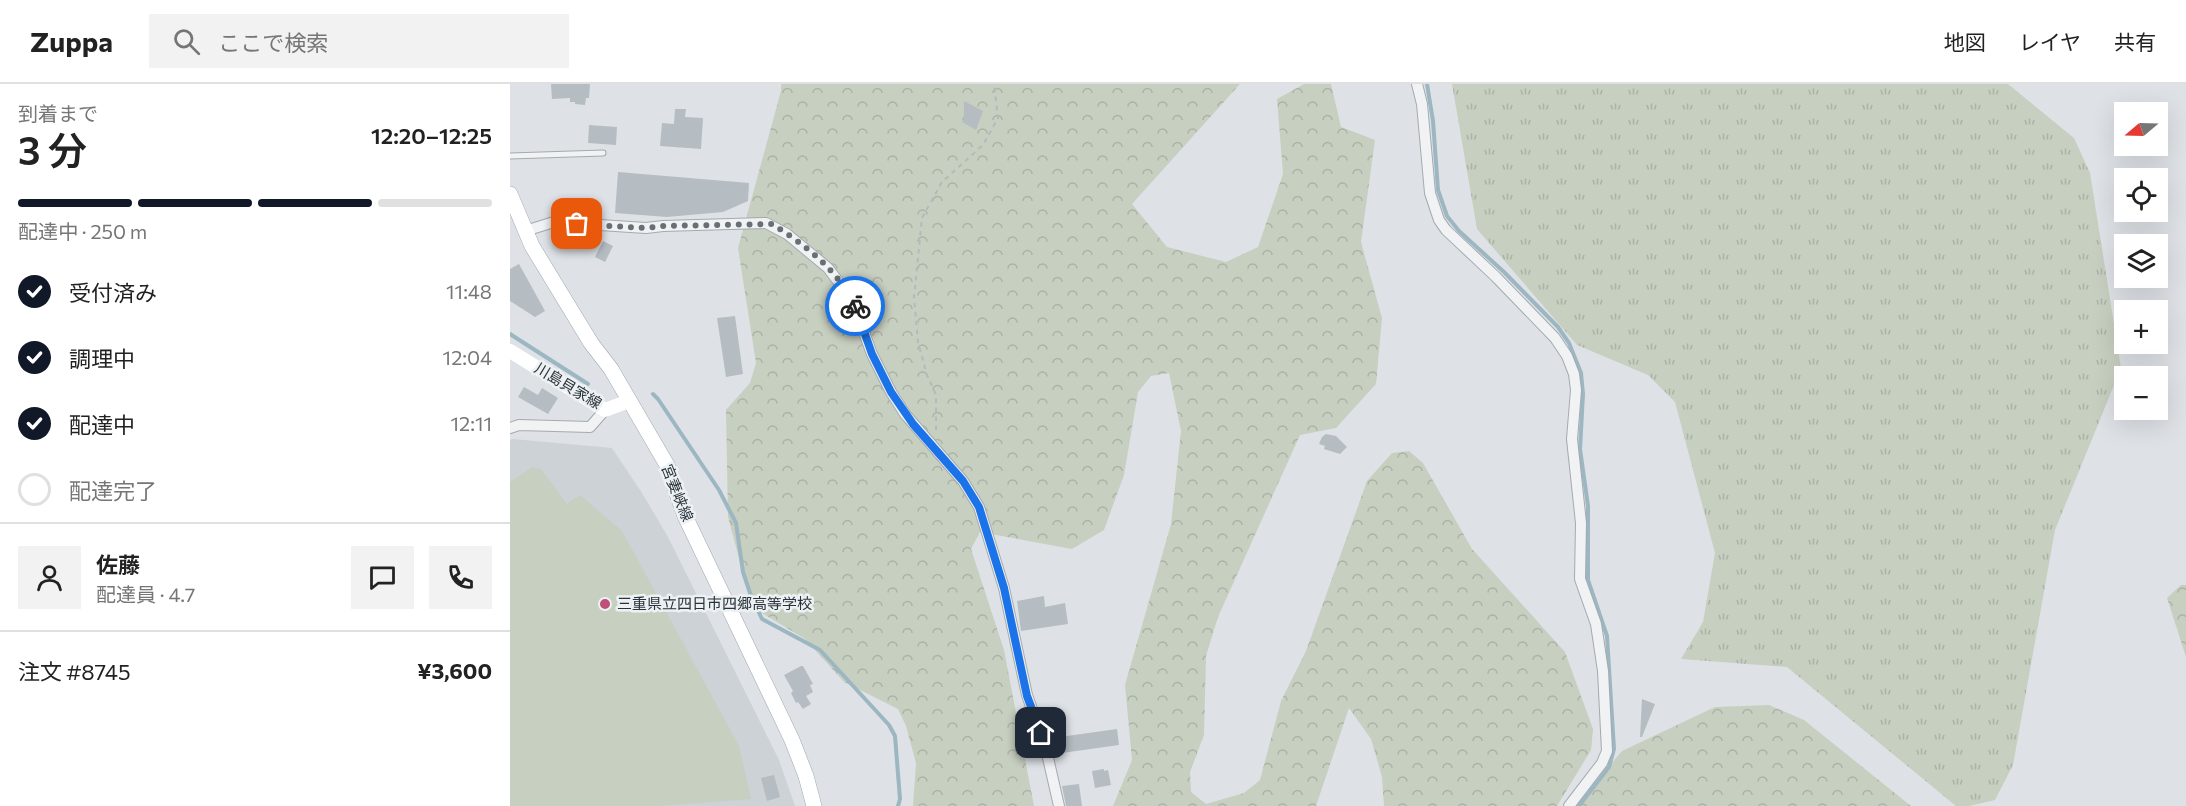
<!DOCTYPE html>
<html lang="ja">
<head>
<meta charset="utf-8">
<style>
	:root { --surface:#fff; --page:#f2f2f2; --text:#222; --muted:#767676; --line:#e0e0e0; --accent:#111827 }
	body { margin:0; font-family:Commissioner,"Noto Sans JP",sans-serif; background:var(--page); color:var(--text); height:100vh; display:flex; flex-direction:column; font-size:22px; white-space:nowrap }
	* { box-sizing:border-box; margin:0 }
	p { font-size:20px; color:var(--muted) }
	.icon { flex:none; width:33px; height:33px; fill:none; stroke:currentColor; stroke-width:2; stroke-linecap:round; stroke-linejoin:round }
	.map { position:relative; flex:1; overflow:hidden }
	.sheet { display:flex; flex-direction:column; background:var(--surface); width:510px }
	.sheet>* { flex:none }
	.needle { width:39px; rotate:251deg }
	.controls { position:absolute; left:1604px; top:18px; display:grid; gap:12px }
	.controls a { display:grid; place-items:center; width:54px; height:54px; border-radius:0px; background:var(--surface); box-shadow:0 6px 24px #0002; font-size:30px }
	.pin { position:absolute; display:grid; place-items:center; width:51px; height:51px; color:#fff; margin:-26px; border-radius:12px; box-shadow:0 3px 9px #0006 }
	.courier { position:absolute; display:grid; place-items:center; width:60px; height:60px; margin:-30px; border:4px solid #1a73e8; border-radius:50%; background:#fff; color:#222; box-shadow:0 2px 8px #0007 }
	.headline em { font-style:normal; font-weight:600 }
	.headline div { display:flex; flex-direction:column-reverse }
	.headline { display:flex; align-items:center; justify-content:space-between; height:102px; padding:0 18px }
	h1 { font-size:39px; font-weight:600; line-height:45px }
	.bar { display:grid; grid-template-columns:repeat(4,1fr); gap:9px 6px; align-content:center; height:72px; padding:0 18px }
	.bar i { height:8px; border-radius:4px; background:var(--line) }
	.bar .active { background:var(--accent) }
	.bar p { grid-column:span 4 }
	.line { display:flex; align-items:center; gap:15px; padding:0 18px; border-top:2px solid var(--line) }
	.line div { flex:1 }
	.round { display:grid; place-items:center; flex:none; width:63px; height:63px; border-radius:0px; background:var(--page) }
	ol { padding:0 18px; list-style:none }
	li { display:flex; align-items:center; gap:18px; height:66px }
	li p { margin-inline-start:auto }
	li .icon { padding:6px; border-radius:50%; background:var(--accent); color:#fff; stroke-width:4 }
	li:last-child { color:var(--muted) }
	li i { width:33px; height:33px; border:3px solid var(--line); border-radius:50% }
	header { display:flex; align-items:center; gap:36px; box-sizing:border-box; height:84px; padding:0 30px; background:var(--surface); border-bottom:2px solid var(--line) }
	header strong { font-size:28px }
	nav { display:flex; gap:33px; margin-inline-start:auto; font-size:21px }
	.search { width:420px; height:54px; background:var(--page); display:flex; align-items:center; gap:15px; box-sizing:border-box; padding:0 21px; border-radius:0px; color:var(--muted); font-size:22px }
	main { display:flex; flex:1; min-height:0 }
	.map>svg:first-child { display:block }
	.built { fill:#ccd2d6 }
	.grass { fill:url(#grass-tufts) }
	.forest { fill:url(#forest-crowns) }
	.pitch { fill:#c7cfc0 }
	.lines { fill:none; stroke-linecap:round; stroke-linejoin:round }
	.stream { stroke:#9cb7c2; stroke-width:4 }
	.building { fill:#b5bdc2 }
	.service-casing { stroke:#a4aaaf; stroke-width:7 }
	.minor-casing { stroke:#a4aaaf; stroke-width:12 }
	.primary-casing { stroke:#9ea9b0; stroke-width:16 }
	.path { stroke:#b4b9bc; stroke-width:2; stroke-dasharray:4.5 4.5; stroke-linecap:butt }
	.service { stroke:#f0f2f4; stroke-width:5 }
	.minor { stroke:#f0f2f4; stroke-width:10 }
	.secondary { stroke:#fff; stroke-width:14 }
	.primary { stroke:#fff; stroke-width:15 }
	.done { stroke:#687076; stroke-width:6; stroke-dasharray:0 10.8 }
	.route { stroke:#1a73e8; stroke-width:8 }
	.poi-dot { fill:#be4f77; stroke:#edf1f3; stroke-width:2 }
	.labels { text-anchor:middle; stroke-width:5; stroke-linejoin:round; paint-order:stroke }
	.street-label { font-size:15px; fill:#29333a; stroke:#edf1f3 }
	.poi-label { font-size:15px; fill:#29333a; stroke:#edf1f3; text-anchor:start }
</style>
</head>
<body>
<header>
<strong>Zuppa</strong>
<div class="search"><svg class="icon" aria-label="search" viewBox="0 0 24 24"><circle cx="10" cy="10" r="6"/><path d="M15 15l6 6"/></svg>ここで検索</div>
<nav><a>地図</a><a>レイヤ</a><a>共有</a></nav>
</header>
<main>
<section class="sheet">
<div class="headline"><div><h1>3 分</h1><p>到着まで</p></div><em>12:20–12:25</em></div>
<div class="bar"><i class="active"></i><i class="active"></i><i class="active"></i><i></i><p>配達中 · 250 m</p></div>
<ol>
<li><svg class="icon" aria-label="check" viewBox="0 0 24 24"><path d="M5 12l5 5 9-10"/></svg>受付済み<p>11:48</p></li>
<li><svg class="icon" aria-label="check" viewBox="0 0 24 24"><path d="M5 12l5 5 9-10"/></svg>調理中<p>12:04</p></li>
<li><svg class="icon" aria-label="check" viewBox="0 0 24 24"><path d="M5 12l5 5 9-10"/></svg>配達中<p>12:11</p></li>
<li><i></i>配達完了</li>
</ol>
<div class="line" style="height:108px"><a class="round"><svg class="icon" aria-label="person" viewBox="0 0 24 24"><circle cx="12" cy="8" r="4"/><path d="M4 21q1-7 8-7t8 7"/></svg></a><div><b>佐藤</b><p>配達員 · 4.7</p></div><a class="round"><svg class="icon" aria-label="chat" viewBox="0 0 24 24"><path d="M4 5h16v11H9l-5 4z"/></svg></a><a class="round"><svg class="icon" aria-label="phone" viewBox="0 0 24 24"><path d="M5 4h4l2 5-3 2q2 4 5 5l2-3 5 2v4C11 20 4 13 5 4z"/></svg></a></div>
<div class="line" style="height:78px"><div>注文 #8745</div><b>¥3,600</b></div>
</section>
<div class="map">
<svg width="1676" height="722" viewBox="0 0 1676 722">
	<defs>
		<pattern id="grass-tufts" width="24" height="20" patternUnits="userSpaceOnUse" patternTransform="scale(1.5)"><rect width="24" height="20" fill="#c7cfc0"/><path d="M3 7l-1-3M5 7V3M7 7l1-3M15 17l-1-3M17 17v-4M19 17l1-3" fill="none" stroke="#abb2a6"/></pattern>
		<pattern id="forest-crowns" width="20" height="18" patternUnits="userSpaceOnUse" patternTransform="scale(1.5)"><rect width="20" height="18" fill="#c7cfc0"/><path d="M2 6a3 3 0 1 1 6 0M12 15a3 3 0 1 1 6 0" fill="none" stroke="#abb2a6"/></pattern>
	</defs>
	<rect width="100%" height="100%" fill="#dee2e6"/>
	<path class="built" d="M3,355L102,364L132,409L158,453L269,676L285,722H0V356Z"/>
	<path class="grass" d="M942,0H1498L1564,54L1580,89L1611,284L1545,446L1503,681L1485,716L1459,722H1446L1277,583L1171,575L1193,538L1205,469L1165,318L1138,291L1067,261L967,145Z"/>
	<g class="forest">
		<path d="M271,0H730L622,120L657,163L716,178L748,163L773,90L767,15L794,0H821L831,43L865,56L851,158L872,234L866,300L826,344L790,351L708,533L696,572L694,651L680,688L681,708L696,720L734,709L750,696L771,617L796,567L857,397L882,369L899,367L913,379L962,465L1055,568L1083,645L1081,666L1047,722H874L872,693L861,655L839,624L806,722H603L622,676L615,601L661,440L671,347L659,289L641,292L628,308L614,391L594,446L562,465L470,448L461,465L494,566L524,722H403L406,679L396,642L388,625L334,598L295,555L242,523L218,433L216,326L240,299L246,279L228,164L271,7Z"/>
		<path d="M1671,501H1676V573L1657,514Z"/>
		<path d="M1259,621L1294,636L1401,722H1065L1112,667L1205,623Z"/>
	</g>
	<path class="pitch" d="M22,383L31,385L57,420L70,411L112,447L229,662L241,715L149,722H0V398Z"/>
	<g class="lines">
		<g class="stream">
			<path d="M917,0L923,37L928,106L937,132L949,147L994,188L1048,243L1059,259L1071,289L1073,310L1070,365L1078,422V496L1097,552L1104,665L1099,683L1069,722"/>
			<path d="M0,250L78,300"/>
			<path d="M143,310L148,315L209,406L226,439L233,488L241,512L252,535L310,566L379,641L385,652L390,715L388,722"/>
		</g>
	</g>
	<g class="building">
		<path d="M41,0H80L79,14H76L75,21L65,20V18H60V14L42,15Z"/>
		<path d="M454,17L473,27L466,46L452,38L454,33Z"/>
		<path d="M165,25H176L175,33L193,34L191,65L150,62L152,39L164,40Z"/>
		<path d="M79,41L107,43L106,61L78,59Z"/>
		<path d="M108,88L239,99L238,117L213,128L157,133L105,129Z"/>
		<path d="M93,157L103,162L95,178L85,173Z"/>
		<path d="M9,180L35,227L25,233L0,217V185Z"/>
		<path d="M225,232L233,290L216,293L207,234Z"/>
		<path d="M14,303L28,311L32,304L48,314L38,330L8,313Z"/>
		<path d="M816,350L826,352L837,363L830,370L814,365L815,362L809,360L812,353Z"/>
		<path d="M534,512L535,523L555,519L558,540L511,547L507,517Z"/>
		<path d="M291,582H293L303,600L300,601L303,608L296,612L301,620L293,625L288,618L286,619L281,609L283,607L274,591Z"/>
		<path d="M1132,615L1145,620L1132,653H1130Z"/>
		<path d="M607,645L609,661L545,670L543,657L551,656L550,653Z"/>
		<path d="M594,685V687L598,686L601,701L585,704L582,687Z"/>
		<path d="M264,691L270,713L257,717L251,694Z"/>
		<path d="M569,700L572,722H556L552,702Z"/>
	</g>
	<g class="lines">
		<g class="service-casing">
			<path id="service" d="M0,72L93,69"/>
		</g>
		<g class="minor-casing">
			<g id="minor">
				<path d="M907,0L912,20L920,109L929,136L936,146L986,193L1045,254L1057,272L1064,290L1066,306L1062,355L1071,439L1070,495L1086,540L1093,587L1097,667L1092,679L1059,722"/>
				<path d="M15,147L44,138L136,144L153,142L256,139L277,150L318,184L342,216L362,270L381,308L395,330L453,397L469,423L494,504L517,611L536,665L549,722"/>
				<path d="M0,344L9,341L80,343L95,326"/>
			</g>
		</g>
		<g class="primary-casing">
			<path id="primary" d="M0,110L22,162L81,259L101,285L157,381L175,432L282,656L296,692L304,722"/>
		</g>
		<path class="path" d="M426,346V311L417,291L408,258L404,213L412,134L432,98L473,61L488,34L484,0"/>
		<use href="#service" class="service"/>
		<use href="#minor" class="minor"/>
		<path class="secondary" d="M0,267L95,326L119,317"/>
		<use href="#primary" class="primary"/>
	</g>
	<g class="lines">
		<path class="done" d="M67,140L136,144L153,142L262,140C294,160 329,187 345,222"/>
		<path class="route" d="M345,222L362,270L381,308L403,340L453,397L469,423L494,504L517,612L531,649"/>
	</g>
	<circle class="poi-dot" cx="95" cy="520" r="6"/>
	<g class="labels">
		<g class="street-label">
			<text transform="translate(58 302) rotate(31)" y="5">川島貝家線</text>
			<text transform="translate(167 409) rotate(68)" y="5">宮妻峡線</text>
		</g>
		<g class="poi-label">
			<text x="107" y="525">三重県立四日市四郷高等学校</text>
		</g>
	</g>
</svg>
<div class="controls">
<a><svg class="needle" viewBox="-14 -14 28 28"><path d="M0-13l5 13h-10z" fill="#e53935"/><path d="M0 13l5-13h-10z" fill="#767676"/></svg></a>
<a><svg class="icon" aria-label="locate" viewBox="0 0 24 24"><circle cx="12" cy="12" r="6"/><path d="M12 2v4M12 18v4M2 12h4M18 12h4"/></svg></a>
<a><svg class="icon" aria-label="layers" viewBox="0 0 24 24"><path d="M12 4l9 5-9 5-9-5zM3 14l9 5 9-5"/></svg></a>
<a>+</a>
<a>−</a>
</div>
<div class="pin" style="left:67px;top:140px;background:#ea580c"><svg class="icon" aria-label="bag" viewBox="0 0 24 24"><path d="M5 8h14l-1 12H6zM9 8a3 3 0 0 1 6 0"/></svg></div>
<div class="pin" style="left:531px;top:649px;background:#1f2937"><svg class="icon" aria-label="home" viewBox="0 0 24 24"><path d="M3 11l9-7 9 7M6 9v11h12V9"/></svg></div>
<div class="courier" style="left:345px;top:222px"><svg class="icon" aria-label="bike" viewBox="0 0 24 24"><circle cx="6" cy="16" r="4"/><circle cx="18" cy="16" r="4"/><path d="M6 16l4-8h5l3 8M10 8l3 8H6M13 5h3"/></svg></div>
</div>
</main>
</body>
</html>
